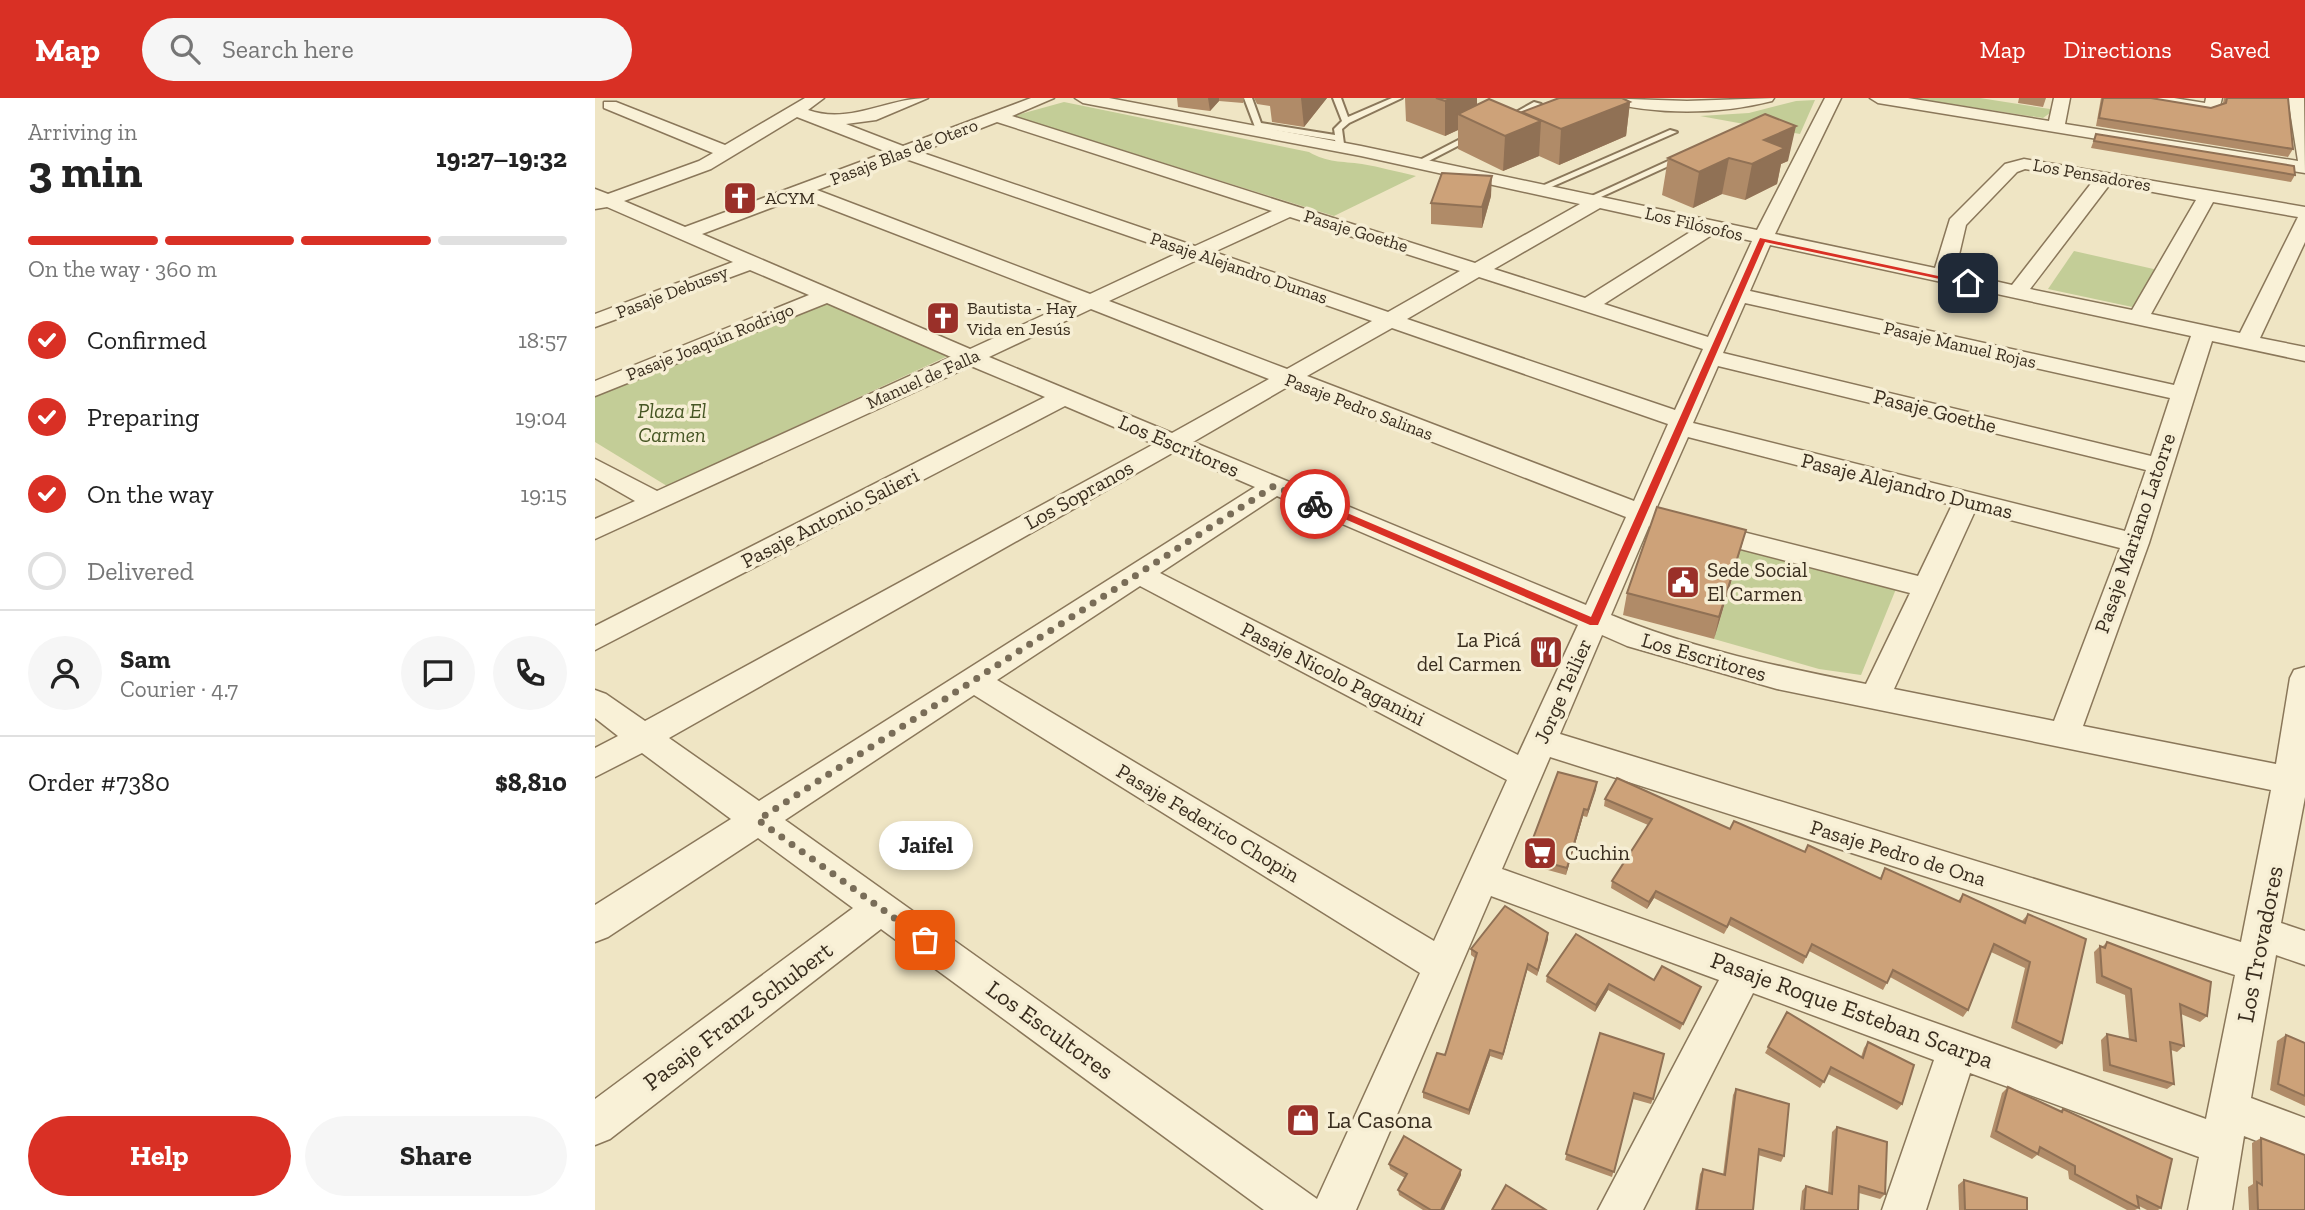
<!DOCTYPE html>
<html lang="en">
<head>
<meta charset="utf-8">
<style>
	:root { --surface:#fff; --page:#f6f6f6; --text:#222; --muted:#767676; --line:#e0e0e0; --accent:#d93025 }
	body { margin:0; font-family:"Zilla Slab",serif; background:var(--page); color:var(--text); height:100vh; display:flex; flex-direction:column; font-size:26px; white-space:nowrap }
	* { box-sizing:border-box; margin:0 }
	p { font-size:23px; color:var(--muted) }
	.icon { flex:none; width:38px; height:38px; fill:none; stroke:currentColor; stroke-width:2; stroke-linecap:round; stroke-linejoin:round }
	.map { position:relative; flex:1; overflow:hidden }
	.panel { display:flex; flex-direction:column; background:var(--surface); width:595px }
	.panel>* { flex:none }
	.pin { position:absolute; display:grid; place-items:center; width:60px; height:60px; color:#fff; margin:-30px; border-radius:14px; box-shadow:0 4px 10px #0006 }
	.courier { position:absolute; display:grid; place-items:center; width:70px; height:70px; margin:-35px; border:5px solid #d93025; border-radius:50%; background:#fff; color:#222; box-shadow:0 2px 9px #0007 }
	.bubble { position:absolute; height:49px; border-radius:24px; background:var(--surface); box-shadow:0 4px 10px #0003; font-size:23px; font-weight:700; line-height:49px; text-align:center }
	.summary em { font-style:normal; font-weight:700 }
	.summary div { display:flex; flex-direction:column-reverse }
	.summary { display:flex; align-items:center; justify-content:space-between; height:119px; padding:0 28px }
	h1 { font-size:46px; font-weight:700; line-height:52px }
	.bar { display:grid; grid-template-columns:repeat(4,1fr); gap:10px 7px; align-content:center; height:84px; padding:0 28px }
	.bar i { height:9px; border-radius:5px; background:var(--line) }
	.bar .on { background:var(--accent) }
	.bar p { grid-column:span 4 }
	.line { display:flex; align-items:center; gap:18px; padding:0 28px; border-top:2px solid var(--line) }
	.line div { flex:1 }
	.round { display:grid; place-items:center; flex:none; width:74px; height:74px; border-radius:37px; background:var(--page) }
	ol { padding:0 28px; list-style:none }
	li { display:flex; align-items:center; gap:21px; height:77px }
	li p { margin-inline-start:auto }
	li .icon { padding:7px; border-radius:50%; background:var(--accent); color:#fff; stroke-width:4 }
	li:last-child { color:var(--muted) }
	li i { width:38px; height:38px; border:4px solid var(--line); border-radius:50% }
	.action { display:flex; gap:14px; margin-top:auto; padding:14px 28px }
	.action a { flex:1; height:80px; border-radius:42px; background:var(--accent); color:#fff; font-size:28px; font-weight:700; line-height:80px; text-align:center }
	.action a+a { background:var(--page); color:var(--text) }
	header { display:flex; align-items:center; gap:42px; box-sizing:border-box; height:98px; padding:0 35px; background:var(--accent); color:#fff }
	header strong { font-size:33px }
	nav { display:flex; gap:38px; margin-inline-start:auto; font-size:24px }
	.search { width:490px; height:63px; background:var(--page); display:flex; align-items:center; gap:18px; box-sizing:border-box; padding:0 24px; border-radius:38px; color:var(--muted); font-size:26px }
	main { display:flex; flex:1; min-height:0 }
	.map>svg:first-child { display:block }
	.green { fill:#c3cd97 }
	.lines { fill:none; stroke-linecap:round; stroke-linejoin:round }
	.lane-casing { stroke:#8a775a; stroke-width:4 }
	.street-casing { stroke:#8a775a; stroke-width:3 }
	.lane { fill:#f9f1d7; fill-rule:evenodd }
	.street { fill:#f9f1d7; fill-rule:evenodd }
	.wall { fill:#b08b68 }
	.shaded-wall { fill:#907155 }
	.building { fill:#cda279; stroke:#907155; stroke-width:2 }
	.route { fill:#d93025 }
	.done { stroke:#796d58; stroke-width:7; stroke-dasharray:0 12.6 }
	.labels { text-anchor:middle; stroke-width:7; stroke-linejoin:round; paint-order:stroke }
	.far-street-label { font-size:18px; fill:#392d1e; stroke:#f6eed4 }
	.far-poi-label { font-size:18px; fill:#392d1e; stroke:#f6eed4; text-anchor:start }
	.park-label { font-size:21px; font-style:italic; fill:#465624; stroke:#f6eed4 }
	.street-label { font-size:21px; fill:#392d1e; stroke:#f6eed4 }
	.poi-label { font-size:21px; fill:#392d1e; stroke:#f6eed4; text-anchor:start }
	.near-street-label { font-size:24px; fill:#392d1e; stroke:#f6eed4 }
	.near-poi-label { font-size:24px; fill:#392d1e; stroke:#f6eed4; text-anchor:start }
</style>
</head>
<body>
<header>
<strong>Map</strong>
<div class="search"><svg class="icon" aria-label="search" viewBox="0 0 24 24"><circle cx="10" cy="10" r="6"/><path d="M15 15l6 6"/></svg>Search here</div>
<nav><a>Map</a><a>Directions</a><a>Saved</a></nav>
</header>
<main>
<section class="panel">
<div class="summary"><div><h1>3 min</h1><p>Arriving in</p></div><em>19:27–19:32</em></div>
<div class="bar"><i class="on"></i><i class="on"></i><i class="on"></i><i></i><p>On the way · 360 m</p></div>
<ol>
<li><svg class="icon" aria-label="check" viewBox="0 0 24 24"><path d="M5 12l5 5 9-10"/></svg>Confirmed<p>18:57</p></li>
<li><svg class="icon" aria-label="check" viewBox="0 0 24 24"><path d="M5 12l5 5 9-10"/></svg>Preparing<p>19:04</p></li>
<li><svg class="icon" aria-label="check" viewBox="0 0 24 24"><path d="M5 12l5 5 9-10"/></svg>On the way<p>19:15</p></li>
<li><i></i>Delivered</li>
</ol>
<div class="line" style="height:126px"><a class="round"><svg class="icon" aria-label="person" viewBox="0 0 24 24"><circle cx="12" cy="8" r="4"/><path d="M4 21q1-7 8-7t8 7"/></svg></a><div><b>Sam</b><p>Courier · 4.7</p></div><a class="round"><svg class="icon" aria-label="chat" viewBox="0 0 24 24"><path d="M4 5h16v11H9l-5 4z"/></svg></a><a class="round"><svg class="icon" aria-label="phone" viewBox="0 0 24 24"><path d="M5 4h4l2 5-3 2q2 4 5 5l2-3 5 2v4C11 20 4 13 5 4z"/></svg></a></div>
<div class="line" style="height:91px"><div>Order #7380</div><b>$8,810</b></div>
<div class="action"><a>Help</a><a>Share</a></div>
</section>
<div class="map">
<svg width="1710" height="1112" viewBox="0 0 1710 1112">
	<rect width="100%" height="100%" fill="#efe5c4"/>
	<g class="green">
		<path d="M1317,0H1385L1455,11V15L1448,20Z"/>
		<path d="M1220,2L1205,36L1105,18L1154,15L1201,3Z"/>
		<path d="M469,4L714,54C733,65 746,63 767,66C785,69 803,74 821,78L739,118L418,18Z"/>
		<path d="M1479,153L1563,172L1542,210L1453,191Z"/>
		<path d="M234,205L355,257L72,388L0,344V295Z"/>
		<path d="M1146,451L1301,491L1266,577L1224,571L1119,541Z"/>
	</g>
	<g class="lines">
		<g class="lane-casing">
			<g id="lane">
				<path d="M649,0H657L666,25L740,37L739,31L747,23L738,0H746L753,19L797,0H807L754,25L747,31L749,46L745,48H742L740,42L660,29Z"/>
				<path d="M939,4L946,6L912,25L905,23Z"/>
				<path d="M1075,32L1082,34L947,93L940,91Z"/>
				<path d="M875,36L882,38L826,67L819,65Z"/>
				<path d="M1084,58L1091,60L995,104L988,102Z"/>
			</g>
		</g>
		<g class="street-casing">
			<g id="street">
				<path d="M210,0H229L213,12C254,27 292,0 333,0L281,22L251,26L308,48L436,0H459L417,18L880,165L985,106L766,58L488,5L480,0H514L766,48L1162,132L1230,0H1246L1180,136L1340,170L1355,121L1410,66L1429,61L1710,109V144L1665,240L1710,249V263L1617,243L1554,445L1488,628L1681,666L1695,580L1699,572L1710,569V699L1686,825L1710,833V867L1681,857L1656,1000L1710,1020V1062L1649,1038L1637,1112H1593L1604,1059L1375,975L1331,1112H1287L1339,962L1158,895L1048,1112H1003L1124,882L896,798L761,1112H669L286,831L15,1041L0,1047V1001L258,810L163,740L13,839L0,844V807L136,721L47,655L0,679V650L23,638L0,620V592L11,596L50,623L559,346L470,308L0,552V528L450,299L376,268L0,441V421L40,403L0,380V361L62,393L356,259L232,205L0,298V283L214,197L155,172L0,229V216L138,164L12,109L0,111V91L13,96L104,63L118,55L9,10V4H21L130,47ZM202,19L292,54L90,129L29,103L116,71ZM402,24L677,113L600,148L325,54ZM308,60L583,155L495,196L222,92ZM1430,71L1498,83L1417,187L1360,174L1371,127L1422,74ZM1515,86L1601,102L1537,212L1435,191ZM205,99L477,204L375,251L107,136ZM1618,104L1703,119L1645,235L1556,216ZM1005,110L1100,131L990,200L899,171ZM695,119L865,173L793,214L619,154ZM1120,135L1157,143L1113,239L1009,206ZM1175,147L1596,238L1579,287L1155,193ZM602,162L777,223L692,271L514,203ZM884,179L1108,251L1080,312L812,221ZM1150,205L1575,300L1556,358L1128,255ZM496,211L674,281L577,335L394,259ZM797,230L1073,326L1039,403L712,278ZM1123,268L1551,372L1530,433L1098,325ZM694,288L1031,419L991,507L598,344ZM1093,339L1357,407L1323,478L1108,424L1099,427L1095,433L1099,439L1315,495L1271,586C1185,569 1097,551 1016,517L1054,428L1064,431L1073,428L1077,422L1073,416L1061,411ZM579,354L660,389L164,703L74,640ZM682,398L983,527L923,657L565,475ZM1380,413L1525,450L1459,623L1299,591ZM545,488L912,682L839,843L402,582ZM1007,537L1032,548L1182,591L1676,692L1646,844L965,636ZM379,597L825,875L722,1101L190,722ZM955,659L1640,877L1611,1021L907,771Z"/>
				<path d="M1005,0L1092,3L1179,0L1177,3C1122,17 1062,17 1007,3Z"/>
				<path d="M1275,0H1313L1454,23L1459,0H1475L1470,26L1703,63L1693,0H1709L1710,75L1283,5Z"/>
				<path d="M1539,0H1579L1610,5L1611,0H1627L1624,12L1612,15L1547,5Z"/>
			</g>
		</g>
		<use href="#lane" class="lane"/>
		<use href="#street" class="street"/>
	</g>
	<g class="wall">
		<path d="M582,0H649L648,5L624,3L615,13L583,9Z"/>
		<path d="M659,0H732L709,29L677,24L675,8L662,6Z"/>
		<path d="M810,0H882V7L927,15L1035,4L1031,38L964,67L944,58L908,73L863,51V32L850,38L811,23Z"/>
		<path d="M1424,0H1451L1448,9L1423,5Z"/>
		<path d="M1506,0H1556L1616,10L1628,5L1629,0H1693L1698,51L1693,59L1501,28Z"/>
		<path d="M1170,16L1193,63L1186,66L1182,86L1150,102L1127,96L1098,110L1067,97L1073,60Z"/>
		<path d="M1501,36L1700,77L1696,84L1496,50Z"/>
		<path d="M896,98L887,130L836,126V105Z"/>
		<path d="M1151,432L1119,541L1028,517L1032,495Z"/>
		<path d="M1002,684L992,719L988,718L971,777L931,766V759Z"/>
		<path d="M1010,701L1135,731L1210,754L1285,780L1290,770L1363,803L1368,796L1427,823L1433,816L1467,945L1461,951L1416,930L1430,870L1396,854L1373,912L1368,919L1295,879L1288,892L1214,853L1208,866L1134,827L1129,836L1059,800L1052,811L1016,790L1017,783L1053,727L1009,708Z"/>
		<path d="M953,835L942,878L932,872L907,962L895,958L874,1017L828,1000V994L850,957L880,860L876,857V851Z"/>
		<path d="M1512,844L1612,918L1605,924L1586,916L1589,948L1582,954L1576,952L1579,986L1572,991L1508,973L1506,942L1512,936L1534,941L1530,897L1501,885L1499,854L1505,848L1507,849Z"/>
		<path d="M952,878L1059,882L1106,889L1085,932L1013,892L1000,914L951,884Z"/>
		<path d="M1192,914L1266,959L1269,950L1273,944L1307,1006L1302,1012L1233,976L1225,990L1170,955Z"/>
		<path d="M1005,935L1058,1001L1056,1006L1038,1001L1017,1079L970,1062Z"/>
		<path d="M1691,937L1710,945V1008L1675,992L1682,943Z"/>
		<path d="M1413,989L1465,1013L1468,1011L1566,1110L1563,1112H1552L1544,1108V1110L1540,1112H1532L1474,1081L1473,1073L1442,1057L1437,1061L1395,1039L1407,995Z"/>
		<path d="M1141,991L1189,1058L1186,1064L1163,1057L1158,1112H1100L1105,1076L1108,1071L1128,1077L1138,997Z"/>
		<path d="M1242,1029L1290,1096L1285,1101L1264,1095L1263,1112H1205L1207,1093L1211,1088L1233,1095L1237,1034Z"/>
		<path d="M1666,1040L1710,1112H1654L1653,1089L1658,1086L1657,1045Z"/>
		<path d="M794,1066L866,1077L849,1112H828L804,1097L803,1092L810,1080L795,1071Z"/>
		<path d="M1369,1082L1432,1112H1364L1363,1087Z"/>
	</g>
	<g class="shaded-wall">
		<path d="M613,0H624V3L615,13Z"/>
		<path d="M706,0H732L709,29Z"/>
		<path d="M857,0H882V25L863,16V32L850,38V3Z"/>
		<path d="M1035,4L1031,38L964,67L966,31Z"/>
		<path d="M946,23L944,58L908,73L910,38Z"/>
		<path d="M1201,28L1193,63L1186,66L1182,86L1150,102L1157,66L1169,42Z"/>
		<path d="M1134,60L1127,96L1098,110L1104,74Z"/>
		<path d="M897,78L896,98L887,130V109Z"/>
		<path d="M1151,432L1145,454L1119,541L1124,519Z"/>
		<path d="M1002,684L1001,692L992,719L993,712Z"/>
		<path d="M989,711L988,718L971,777L972,770Z"/>
		<path d="M1061,793L1059,800L1052,811L1054,804Z"/>
		<path d="M953,835V842L942,878L943,872Z"/>
		<path d="M933,866L932,872L907,962L908,956Z"/>
		<path d="M1014,886L1013,892L1000,914L1001,907Z"/>
		<path d="M895,952V958L874,1017V1012Z"/>
		<path d="M866,1072V1077L849,1112H846Z"/>
	</g>
	<g class="building">
		<path d="M841,0H857L850,3Z"/>
		<path d="M964,0H1027L1035,4L966,31L927,14Z"/>
		<path d="M1508,0H1556L1616,10L1631,5L1632,0H1693L1698,51L1504,20Z"/>
		<path d="M894,1L946,23L910,38L863,16Z"/>
		<path d="M1170,16L1201,28L1169,42L1190,50L1157,66L1134,60L1104,74L1073,60Z"/>
		<path d="M1501,36L1699,68L1700,77L1499,43Z"/>
		<path d="M847,75L897,78L887,109L836,105Z"/>
		<path d="M1062,409L1151,432L1124,519L1032,495Z"/>
		<path d="M963,674L1002,684L993,712L989,711L972,770L931,759Z"/>
		<path d="M1022,680L1135,731L1139,723L1210,754L1213,747L1286,781L1290,770L1365,804L1368,796L1430,825L1433,816L1491,841L1467,945L1421,924L1435,864L1399,846L1373,912L1298,872L1292,885L1217,846L1211,859L1136,820L1132,829L1061,793L1054,804L1017,783L1057,721L1010,701Z"/>
		<path d="M910,808L953,835L943,872L933,866L908,956L895,952L874,1012L828,994L842,955L850,957L882,855L876,851Z"/>
		<path d="M981,836L1059,882L1067,868L1106,889L1088,926L1014,886L1001,907L952,878Z"/>
		<path d="M1512,844L1616,884L1612,918L1585,906L1589,948L1575,944L1579,986L1515,967L1512,936L1541,943L1536,891L1507,878L1505,848L1510,850Z"/>
		<path d="M1192,914L1268,960L1273,944L1319,967L1307,1006L1236,969L1229,984L1173,949Z"/>
		<path d="M1005,935L1069,956L1058,1001L1039,995L1019,1074L971,1056Z"/>
		<path d="M1691,937L1710,945V998L1683,986Z"/>
		<path d="M1413,989L1467,1014L1468,1011L1577,1061L1566,1110L1542,1098L1544,1110L1480,1076V1068L1445,1049L1443,1056L1401,1033Z"/>
		<path d="M1141,991L1194,1006L1189,1058L1164,1051L1158,1112H1102L1108,1071L1130,1077Z"/>
		<path d="M1242,1029L1292,1044L1290,1096L1264,1088L1263,1112H1209L1211,1088L1237,1096Z"/>
		<path d="M809,1038L866,1072L846,1112H836L803,1092L812,1076L794,1066Z"/>
		<path d="M1666,1040L1710,1057V1112H1663L1662,1084L1667,1087Z"/>
		<path d="M1369,1082L1432,1100V1112H1370Z"/>
		<path d="M911,1087L951,1112H897Z"/>
	</g>
	<path class="route" d="M1165,140L1376,185L1373,187L1170,144L1003,527H995L715,406L724,403L996,519Z"/>
	<g class="lines">
		<path class="done" d="M330,842L163,722L679,388L720,406"/>
	</g>
	<defs>
		<g id="church-square" transform="scale(1.75)"><rect x="-9" y="-9" width="18" height="18" rx="4" fill="#9a3029" stroke="#f6eed4"/><path d="M-1.2-6h2.4v3.5h3.3v2.4h-3.3V6h-2.4V-.1h-3.3v-2.4h3.3Z" fill="#fff"/></g>
		<g id="civic-square" transform="scale(1.75)"><rect x="-9" y="-9" width="18" height="18" rx="4" fill="#9a3029" stroke="#f6eed4"/><path d="M-.6-6.5H3V-4.5H.6V-3L4-1V1h2V6H-6V1h2V-1L-.6-3ZM-1.2 2.5V6h2.4V2.5Z" fill="#fff"/></g>
		<g id="restaurant-square" transform="scale(1.75)"><rect x="-9" y="-9" width="18" height="18" rx="4" fill="#9a3029" stroke="#f6eed4"/><path d="M-5-6h1v4h1v-4h1v4h1v-4h1v5L-1.5 .5V6h-2V.5L-5-1ZM5-6V6H3V1.5H1.5Q1.5-4 5-6Z" fill="#fff"/></g>
		<g id="supermarket-square" transform="scale(1.75)"><rect x="-9" y="-9" width="18" height="18" rx="4" fill="#9a3029" stroke="#f6eed4"/><path d="M-6-5.5h2.5l.6 2H6L4.5 2H-2.5L-4.4-4H-6ZM-1.5 3.2a1.3 1.3 0 1 0 .1 0ZM3 3.2a1.3 1.3 0 1 0 .1 0Z" fill="#fff"/></g>
		<g id="shop-square" transform="scale(1.75)"><rect x="-9" y="-9" width="18" height="18" rx="4" fill="#9a3029" stroke="#f6eed4"/><path d="M-5-2.5h2.3a2.7 3.5 0 0 1 5.4 0H5L5.5 6h-11ZM-1.5-2.5h3a1.5 2.3 0 0 0-3 0Z" fill="#fff"/></g>
	</defs>
	<g fill-rule="evenodd">
		<use href="#church-square" x="145" y="100"/>
		<use href="#church-square" x="348" y="220"/>
		<use href="#civic-square" x="1088" y="484"/>
		<use href="#restaurant-square" x="951" y="554"/>
		<use href="#supermarket-square" x="945" y="755"/>
		<use href="#shop-square" x="708" y="1022"/>
	</g>
	<g class="labels">
		<g class="far-street-label">
			<text transform="translate(309 54) rotate(-21)" y="6">Pasaje Blas de Otero</text>
			<text transform="translate(1497 77) rotate(10)" y="6">Los Pensadores</text>
			<text transform="translate(1099 126) rotate(13)" y="6">Los Filósofos</text>
			<text transform="translate(761 133) rotate(17)" y="6">Pasaje Goethe</text>
			<text transform="translate(644 170) rotate(19)" y="6">Pasaje Alejandro Dumas</text>
			<text transform="translate(77 194) rotate(-21)" y="6">Pasaje Debussy</text>
			<text transform="translate(115 244) rotate(-22)" y="6">Pasaje Joaquín Rodrigo</text>
			<text transform="translate(1365 247) rotate(13)" y="6">Pasaje Manuel Rojas</text>
			<text transform="translate(328 281) rotate(-24)" y="6">Manuel de Falla</text>
			<text transform="translate(764 309) rotate(21)" y="6">Pasaje Pedro Salinas</text>
		</g>
		<g class="far-poi-label">
			<text x="170" y="106">ACYM</text>
			<text x="372" y="216">Bautista - Hay<tspan x="372" dy="21">Vida en Jesús</tspan></text>
		</g>
		<g class="park-label">
			<text x="77" y="320">Plaza El<tspan x="77" dy="24">Carmen</tspan></text>
		</g>
		<g class="street-label">
			<text transform="translate(1340 313) rotate(14)" y="7">Pasaje Goethe</text>
			<text transform="translate(584 348) rotate(23)" y="7">Los Escritores</text>
			<text transform="translate(1312 388) rotate(14)" y="7">Pasaje Alejandro Dumas</text>
			<text transform="translate(484 397) rotate(-29)" y="7">Los Sopranos</text>
			<text transform="translate(235 420) rotate(-27)" y="7">Pasaje Antonio Salieri</text>
			<text transform="translate(1540 435) rotate(-71)" y="7">Pasaje Mariano Latorre</text>
			<text transform="translate(1109 559) rotate(16)" y="7">Los Escritores</text>
			<text transform="translate(738 576) rotate(27)" y="7">Pasaje Nicolo Paganini</text>
			<text transform="translate(968 593) rotate(-66)" y="7">Jorge Teilier</text>
			<text transform="translate(613 725) rotate(31)" y="7">Pasaje Federico Chopin</text>
			<text transform="translate(1303 755) rotate(17)" y="7">Pasaje Pedro de Ona</text>
		</g>
		<g class="poi-label">
			<text x="1112" y="479">Sede Social<tspan x="1112" dy="24">El Carmen</tspan></text>
			<text x="926" y="549" text-anchor="end">La Picá<tspan x="926" dy="24">del Carmen</tspan></text>
			<text x="970" y="762">Cuchin</text>
		</g>
		<g class="near-street-label">
			<text transform="translate(1665 846) rotate(-79)" y="8">Los Trovadores</text>
			<text transform="translate(1257 912) rotate(20)" y="8">Pasaje Roque Esteban Scarpa</text>
			<text transform="translate(143 918) rotate(-37)" y="8">Pasaje Franz Schubert</text>
			<text transform="translate(455 932) rotate(36)" y="8">Los Escultores</text>
		</g>
		<g class="near-poi-label">
			<text x="732" y="1030">La Casona</text>
		</g>
	</g>
</svg>
<div class="pin" style="left:330px;top:842px;background:#ea580c"><svg class="icon" aria-label="bag" viewBox="0 0 24 24"><path d="M5 8h14l-1 12H6zM9 8a3 3 0 0 1 6 0"/></svg></div>
<div class="pin" style="left:1373px;top:185px;background:#1f2937"><svg class="icon" aria-label="home" viewBox="0 0 24 24"><path d="M3 11l9-7 9 7M6 9v11h12V9"/></svg></div>
<div class="courier" style="left:720px;top:406px"><svg class="icon" aria-label="bike" viewBox="0 0 24 24"><circle cx="6" cy="16" r="4"/><circle cx="18" cy="16" r="4"/><path d="M6 16l4-8h5l3 8M10 8l3 8H6M13 5h3"/></svg></div>
<div class="bubble" style="left:284px;top:723px;width:94px">Jaifel</div>
</div>
</main>
</body>
</html>
